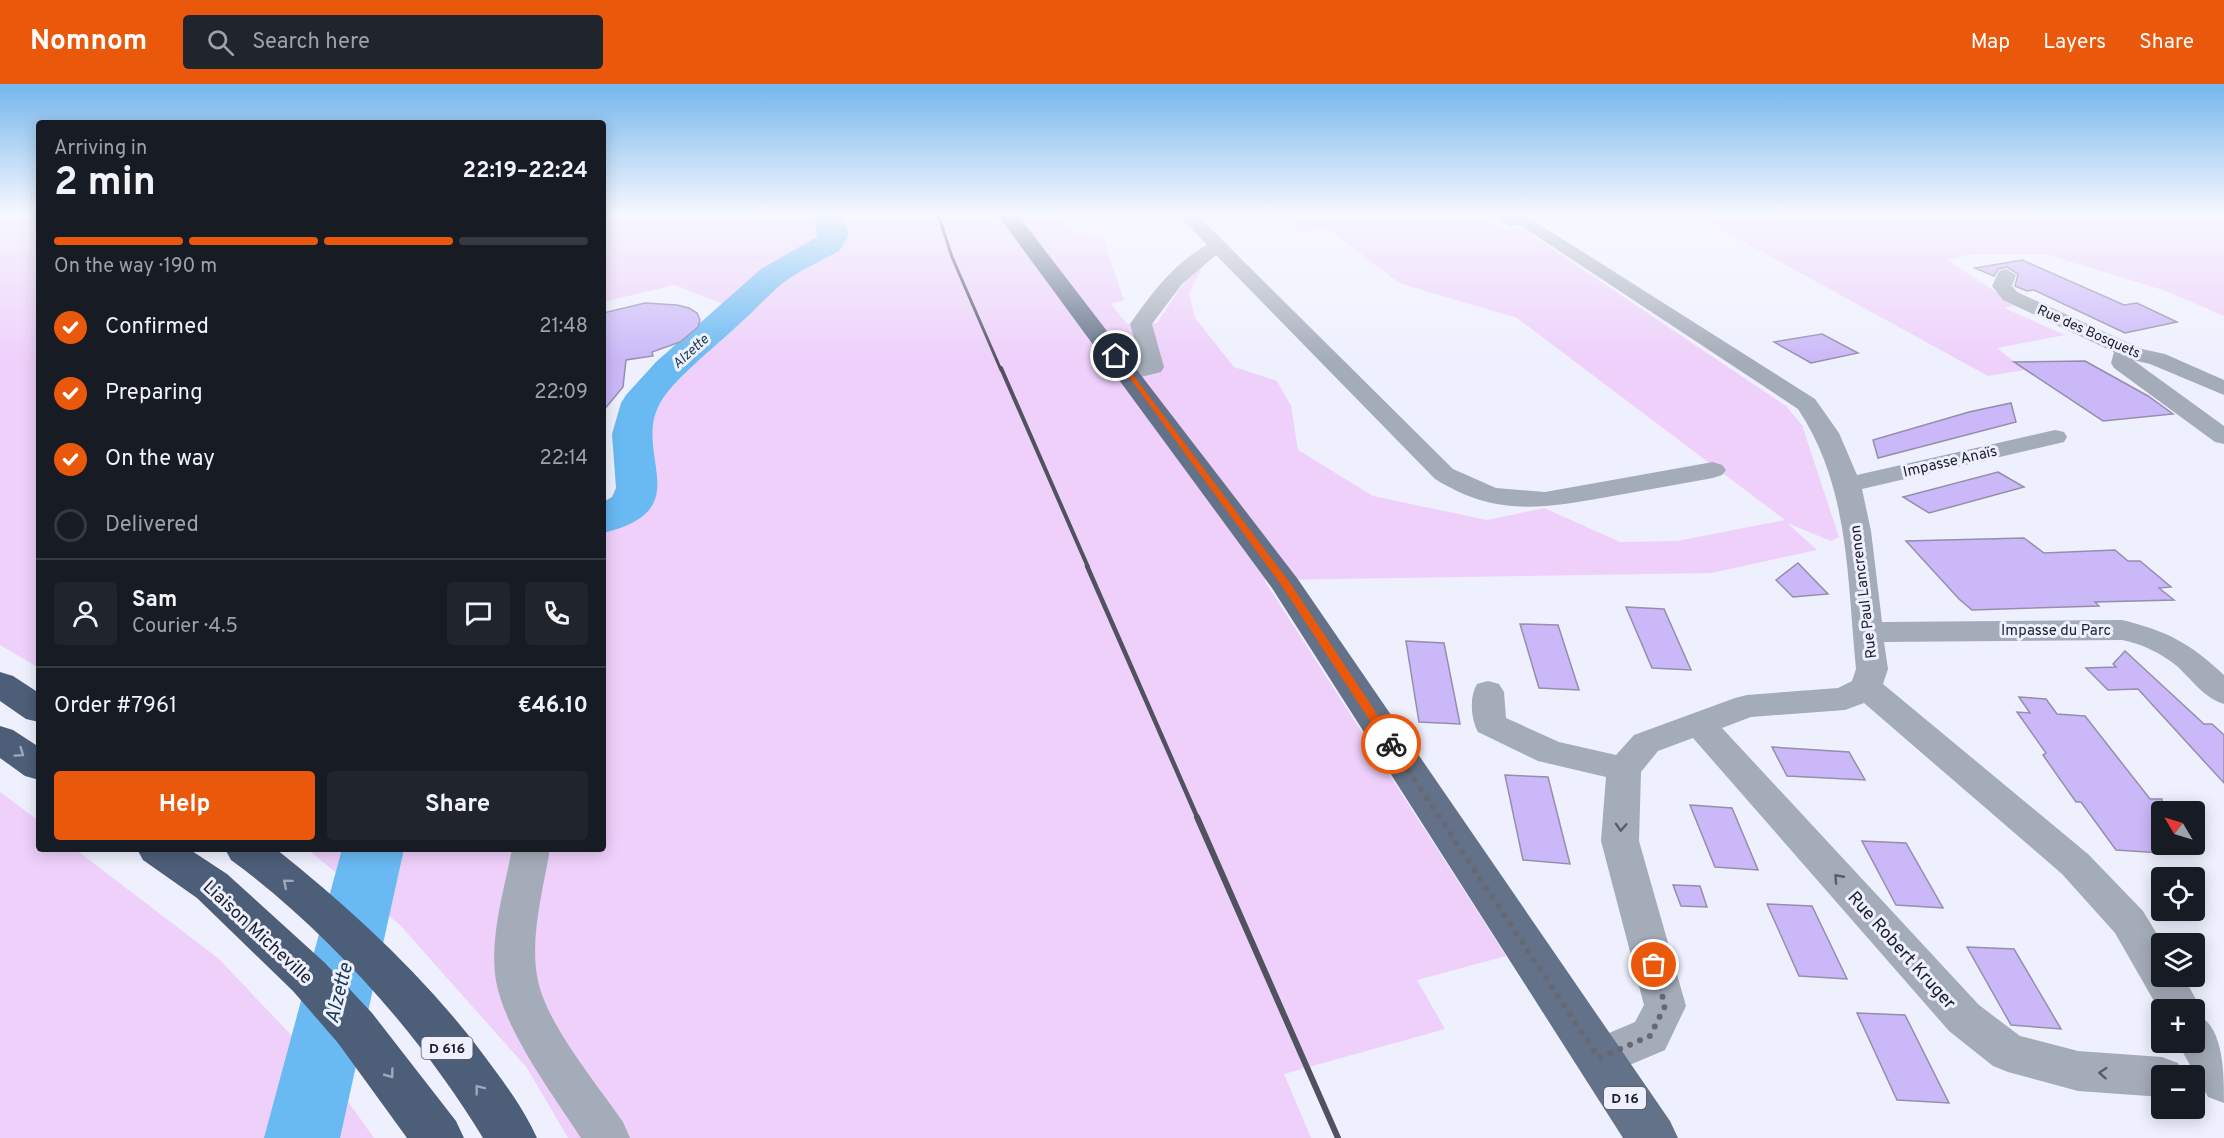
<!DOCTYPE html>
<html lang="en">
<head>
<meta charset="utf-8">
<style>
	:root { --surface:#171b24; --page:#20242c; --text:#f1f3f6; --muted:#9ea1a6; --line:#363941; --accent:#ea580c }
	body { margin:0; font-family:Overpass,sans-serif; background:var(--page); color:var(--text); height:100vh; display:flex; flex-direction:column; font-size:22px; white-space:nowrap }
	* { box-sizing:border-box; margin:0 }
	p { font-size:20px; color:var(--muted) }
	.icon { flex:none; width:33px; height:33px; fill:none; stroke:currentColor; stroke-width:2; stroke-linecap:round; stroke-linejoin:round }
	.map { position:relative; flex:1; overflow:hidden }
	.side { position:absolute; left:36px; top:36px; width:570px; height:732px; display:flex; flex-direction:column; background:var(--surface); border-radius:6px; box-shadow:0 3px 15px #0003 }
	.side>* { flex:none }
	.needle { width:39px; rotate:308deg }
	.buttons { position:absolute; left:2151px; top:717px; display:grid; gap:12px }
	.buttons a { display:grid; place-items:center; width:54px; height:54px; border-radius:6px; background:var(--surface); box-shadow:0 3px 15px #0003; font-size:30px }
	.pin { position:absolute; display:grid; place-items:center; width:51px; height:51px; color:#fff; margin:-26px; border:3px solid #fff; border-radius:50%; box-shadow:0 2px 6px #0007 }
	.courier { position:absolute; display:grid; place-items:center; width:60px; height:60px; margin:-30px; border:4px solid #ea580c; border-radius:50%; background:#fff; color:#222; box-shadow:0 2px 8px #0007 }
	.headline em { font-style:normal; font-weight:700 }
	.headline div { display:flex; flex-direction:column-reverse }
	.headline { display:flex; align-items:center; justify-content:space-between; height:102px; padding:0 18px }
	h1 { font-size:39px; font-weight:700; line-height:45px }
	.bar { display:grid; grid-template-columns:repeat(4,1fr); gap:9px 6px; align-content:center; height:72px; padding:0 18px }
	.bar i { height:8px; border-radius:4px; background:var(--line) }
	.bar .selected { background:var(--accent) }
	.bar p { grid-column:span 4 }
	.line { display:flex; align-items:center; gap:15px; padding:0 18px; border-top:2px solid var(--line) }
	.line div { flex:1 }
	.round { display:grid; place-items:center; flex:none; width:63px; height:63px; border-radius:6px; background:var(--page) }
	ol { padding:0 18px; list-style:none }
	li { display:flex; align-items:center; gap:18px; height:66px }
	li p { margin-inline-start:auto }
	li .icon { padding:6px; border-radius:50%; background:var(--accent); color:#fff; stroke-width:4 }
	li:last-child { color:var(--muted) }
	li i { width:33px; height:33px; border:3px solid var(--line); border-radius:50% }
	.action { display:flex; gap:12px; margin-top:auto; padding:12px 18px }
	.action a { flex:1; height:69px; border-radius:6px; background:var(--accent); color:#fff; font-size:24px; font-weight:700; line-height:69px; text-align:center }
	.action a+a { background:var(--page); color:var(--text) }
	header { display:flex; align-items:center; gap:36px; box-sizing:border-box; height:84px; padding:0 30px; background:var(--accent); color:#fff }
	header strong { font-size:28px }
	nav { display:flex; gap:33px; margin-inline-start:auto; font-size:21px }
	.search { width:420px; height:54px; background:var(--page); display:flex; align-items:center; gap:15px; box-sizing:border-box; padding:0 21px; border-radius:6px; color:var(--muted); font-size:22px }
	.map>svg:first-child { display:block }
	.green { fill:#eed0fa }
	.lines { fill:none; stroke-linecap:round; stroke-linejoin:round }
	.river { fill:#69b9f2; fill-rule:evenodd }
	.building { fill:#cbb8f8; stroke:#968ead; stroke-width:1.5 }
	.minor { fill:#a4acb9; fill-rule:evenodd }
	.major { fill:#647289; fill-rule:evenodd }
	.highway { fill:#4d5e78; fill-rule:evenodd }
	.rail-far3 { stroke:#50525f; stroke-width:3 }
	.rail-far2 { stroke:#50525f; stroke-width:4 }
	.rail-far1 { stroke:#50525f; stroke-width:4.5 }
	.rail { stroke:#50525f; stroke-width:6 }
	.oneway { stroke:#9ea7bb }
	.oneway2 { stroke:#595e6a }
	.route { fill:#ea580c }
	.done { stroke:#666874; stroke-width:6; stroke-dasharray:0 10.8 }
	.labels { text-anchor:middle; stroke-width:6; stroke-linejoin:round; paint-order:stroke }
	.far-street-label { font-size:14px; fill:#1c1e2a; stroke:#eef0fe }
	.far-water-label { font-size:14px; font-style:italic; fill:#183a52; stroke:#eef0fe }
	.shield { fill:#eef0fe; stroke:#5b5d6a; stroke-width:1.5 }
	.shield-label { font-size:14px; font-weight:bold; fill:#1c1e2a }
	.street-label { font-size:15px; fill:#1c1e2a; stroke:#eef0fe }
	.near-street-label { font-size:18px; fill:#1c1e2a; stroke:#eef0fe }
	.near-water-label { font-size:20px; font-style:italic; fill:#183a52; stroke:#eef0fe }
</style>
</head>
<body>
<header>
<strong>Nomnom</strong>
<div class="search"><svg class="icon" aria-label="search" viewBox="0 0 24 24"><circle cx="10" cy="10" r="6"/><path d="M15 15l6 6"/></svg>Search here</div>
<nav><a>Map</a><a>Layers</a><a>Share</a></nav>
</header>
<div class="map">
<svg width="2224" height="1054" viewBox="0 0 2224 1054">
	<rect width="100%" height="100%" fill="#eef0fe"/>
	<g class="green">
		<path d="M0,130H39V584L0,561Z"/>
		<path d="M603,130H1056L1074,149L1102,152L1124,216L1111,220L1127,240L1157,239L1195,182H1203L1189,209L1195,234L1234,283L1277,297L1291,322L1298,366L1373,412L1487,436L1544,424L1620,458L1677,457L1785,436L1517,234L1399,199L1327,144L1301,147L1277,130H1496L1482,132L1503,146L1521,144L1786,322L1802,341L1839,453L1831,457L1787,439L1817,466L1712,489L1264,496L1506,872L1417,896L1445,945L1284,990L1311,1054H568L527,984L400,841L307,765H603V436C611,432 624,427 630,419C652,391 620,349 641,318C665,282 704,254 736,225L675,201L603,218Z"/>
		<path d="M1693,130H2224V232L2166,207L2046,170H1974L1947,176L2016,221L2004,224L2065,251L1997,264L2025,286L1988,292Z"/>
		<path d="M0,708L39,737V765H75L219,875L329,991L374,1054H0Z"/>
	</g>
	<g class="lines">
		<g class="river">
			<path d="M814,130H842L849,151L839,167C821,177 800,186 783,199C767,212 752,229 736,243C716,262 671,297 659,321C633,372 699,426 603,449V418L612,413L616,404L612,350L621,319L626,311L656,278L761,185L817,153Z"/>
			<path d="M342,765H404L340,1054H264Z"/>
		</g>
	</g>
	<g class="building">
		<path d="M2022,176L2124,221L2137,219L2177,238L2125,249L2034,206L2027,207L2015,202L2018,190L2007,183L1998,185L1994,192L1975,184Z"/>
		<path d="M645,219L677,221L689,224L697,229L700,236L698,243L680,258L652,268L653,272L626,276L623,303L603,327V229Z"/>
		<path d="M1822,250L1858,269L1811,279L1774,258Z"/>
		<path d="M2085,277L2148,312L2173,330L2103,337L2014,278Z"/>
		<path d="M2011,319L2016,338L1878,374L1873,356L1969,328Z"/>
		<path d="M1998,388L2024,403L1929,429L1903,413Z"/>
		<path d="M2024,454L2044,469L2115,466L2128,477H2140L2171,503L2159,504L2174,516L2095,518L2099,522L1972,526L1959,515L1906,457Z"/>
		<path d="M1798,479L1828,510L1793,513L1776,496Z"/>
		<path d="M1626,523L1664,525L1691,586L1652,584Z"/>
		<path d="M1520,540L1558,541L1579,606L1539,604Z"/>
		<path d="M1406,557L1444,559L1460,640L1419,638Z"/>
		<path d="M2125,567L2204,640H2212L2224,651V699L2138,605L2108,606L2086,584L2116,583L2113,580Z"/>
		<path d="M2019,613L2046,615L2057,630L2085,632L2150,715H2162V769L2116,766L2081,718H2076L2043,671L2046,669L2017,628L2030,629Z"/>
		<path d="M1772,663L1849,668L1865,696L1787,692Z"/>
		<path d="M1505,691L1548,693L1570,780L1523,776Z"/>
		<path d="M1690,721L1732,724L1758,786L1715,783Z"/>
		<path d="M1862,757L1906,759L1943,824L1896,821Z"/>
		<path d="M1673,801L1700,802L1707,823L1681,822Z"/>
		<path d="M1767,820L1812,822L1847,895L1799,892Z"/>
		<path d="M1967,863L2014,865L2061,945L2011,941Z"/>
		<path d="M1857,929L1905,931L1949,1019L1897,1016Z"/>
	</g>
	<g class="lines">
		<g class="minor">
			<path d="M1177,130H1196L1453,385L1496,404L1545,408L1713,378L1722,381L1726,386L1722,391L1713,394C1680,400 1646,406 1613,412C1545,424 1498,434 1435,395L1216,171L1182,200L1152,240L1164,283L1161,288L1129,296L1121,294L1118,289L1121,284L1141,279L1130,240C1151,210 1174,179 1207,161Z"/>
			<path d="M1523,130L1815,315L1839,349L1857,391L2055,346L2064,348L2067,353L2064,358L1862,405L1871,447L1882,538L2122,536C2167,547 2190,559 2224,591V620C2204,614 2192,596 2177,582C2160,569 2143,560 2122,556L1884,558L1888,585L1883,600L2088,770L2143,827L2163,860L2162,892H2183L2202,926L2199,932C2224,944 2224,991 2224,1019L2208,1013L2177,958H2194V926H2162V931L2115,849L2062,790L1864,619L1845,626L1751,633L1722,644L1979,921L2020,952L2078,967L2162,973L2178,979L2184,992H2162V1013L2078,1007L2008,988L1993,982L1949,947L1693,654L1658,667L1641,688L1639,757L1686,922L1665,966L1599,994L1583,988L1577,974L1583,960L1635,938L1644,921L1601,757L1606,693L1538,677L1478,648C1471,635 1469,613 1477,600L1488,597L1499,600L1504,608L1506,634L1559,658L1616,671L1634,651L1735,614L1747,611L1838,604L1852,597L1856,585C1847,495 1850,403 1798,325L1520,141L1510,142L1501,137L1504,133Z"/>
			<path d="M2006,185L2016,191L2012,202L2017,208L2142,265L2165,270L2224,296V311L2150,280L2133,276L2224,342V360L2215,358L2114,284L2111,279L2114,268L2003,216L1992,202L1999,187Z"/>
			<path d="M512,765H550C543,807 529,855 538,897C548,942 597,1000 623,1038L630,1054H581C553,1011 505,947 496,897C489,854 504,807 512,765Z"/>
		</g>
		<path class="major" d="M997,130H1017L1297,494L1670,1037L1678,1054H1623L1272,504Z"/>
		<g class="highway">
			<path d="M0,588L13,592L39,609V638L26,635L0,617Z"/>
			<path d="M0,642L13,646L39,663V696L25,692L0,674Z"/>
			<path d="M137,765H189L227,790L325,879L372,929L456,1037L464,1054H407L338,959L293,907L197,814L143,776Z"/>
			<path d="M225,765H276C355,828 431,898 491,981C508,1004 525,1027 537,1054H483C422,953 327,846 231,776Z"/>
		</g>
		<path class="rail-far3" d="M938,130L952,173L1001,286"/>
		<path class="rail-far2" d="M1001,284L1088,483"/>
		<path class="rail-far1" d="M1087,482L1198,735"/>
		<path class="rail" d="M1197,733L1338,1054"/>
	</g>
	<defs><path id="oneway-chevron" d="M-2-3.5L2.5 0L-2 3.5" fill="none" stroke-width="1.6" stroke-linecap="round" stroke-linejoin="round" transform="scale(1.5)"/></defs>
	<g class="oneway">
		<use href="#oneway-chevron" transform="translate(20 669) rotate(35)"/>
		<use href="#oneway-chevron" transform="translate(287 799) rotate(-140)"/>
		<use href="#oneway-chevron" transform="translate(390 990) rotate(53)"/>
		<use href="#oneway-chevron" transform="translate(479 1005) rotate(-128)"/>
	</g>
	<g class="oneway2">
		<use href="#oneway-chevron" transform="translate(1621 743) rotate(93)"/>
		<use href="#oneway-chevron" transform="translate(1838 794) rotate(-132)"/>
		<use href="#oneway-chevron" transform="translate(2103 989) rotate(-176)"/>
	</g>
	<linearGradient id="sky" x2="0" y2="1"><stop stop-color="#75b6ec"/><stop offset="0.47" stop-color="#f7f8ff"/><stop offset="1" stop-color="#f7f8ff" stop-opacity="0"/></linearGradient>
	<rect width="2224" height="277" fill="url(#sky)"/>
	<path class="route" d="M1113,271H1118L1290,499L1395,657V663H1387L1282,502Z"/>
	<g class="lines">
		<path class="done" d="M1391,660L1599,974L1650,952L1665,922L1654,881"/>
	</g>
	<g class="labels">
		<g class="far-street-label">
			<text transform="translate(2089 247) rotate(24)" y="5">Rue des Bosquets</text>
		</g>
		<g class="far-water-label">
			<text transform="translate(690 267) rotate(-42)" y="5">Alzette</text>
		</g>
		<g class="shield">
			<rect x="421.5" y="953" width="51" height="22" rx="4.5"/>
			<rect x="1604" y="1003" width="42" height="22" rx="4.5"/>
		</g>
		<g class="shield-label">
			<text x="447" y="969">D 616</text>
			<text x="1625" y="1019">D 16</text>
		</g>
		<g class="street-label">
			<text transform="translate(1950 377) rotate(-13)" y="5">Impasse Anaïs</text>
			<text transform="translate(1863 508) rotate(-97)" y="5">Rue Paul Lancrenon</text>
			<text x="2056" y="551">Impasse du Parc</text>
		</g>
		<g class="near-street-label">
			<text transform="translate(258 848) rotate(43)" y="6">Liaison Micheville</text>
			<text transform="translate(1902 866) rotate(48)" y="6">Rue Robert Kruger</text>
		</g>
		<g class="near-water-label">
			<text transform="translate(338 909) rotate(-76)" y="7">Alzette</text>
		</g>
	</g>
</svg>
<div class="buttons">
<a><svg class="needle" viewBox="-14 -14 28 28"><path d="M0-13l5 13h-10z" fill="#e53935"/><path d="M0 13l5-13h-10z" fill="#9ea1a6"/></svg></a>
<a><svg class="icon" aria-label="locate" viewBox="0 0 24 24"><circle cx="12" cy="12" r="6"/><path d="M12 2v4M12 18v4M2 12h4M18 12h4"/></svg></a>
<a><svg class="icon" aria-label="layers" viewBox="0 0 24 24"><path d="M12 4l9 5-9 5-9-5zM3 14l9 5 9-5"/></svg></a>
<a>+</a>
<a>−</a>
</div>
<div class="pin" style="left:1654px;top:881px;background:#ea580c"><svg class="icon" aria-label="bag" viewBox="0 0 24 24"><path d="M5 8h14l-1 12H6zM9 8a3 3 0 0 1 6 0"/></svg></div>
<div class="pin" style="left:1116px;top:272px;background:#1f2937"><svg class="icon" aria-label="home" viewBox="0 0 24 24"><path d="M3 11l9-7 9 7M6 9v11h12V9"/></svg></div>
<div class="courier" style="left:1391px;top:660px"><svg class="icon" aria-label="bike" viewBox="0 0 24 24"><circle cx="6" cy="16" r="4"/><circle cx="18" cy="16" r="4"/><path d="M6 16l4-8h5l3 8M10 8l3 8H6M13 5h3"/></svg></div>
<section class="side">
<div class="headline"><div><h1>2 min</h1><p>Arriving in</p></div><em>22:19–22:24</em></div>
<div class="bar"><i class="selected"></i><i class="selected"></i><i class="selected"></i><i></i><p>On the way · 190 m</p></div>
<ol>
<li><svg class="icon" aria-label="check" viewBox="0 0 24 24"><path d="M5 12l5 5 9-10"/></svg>Confirmed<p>21:48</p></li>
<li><svg class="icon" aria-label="check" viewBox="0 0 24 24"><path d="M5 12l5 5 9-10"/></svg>Preparing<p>22:09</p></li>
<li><svg class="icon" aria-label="check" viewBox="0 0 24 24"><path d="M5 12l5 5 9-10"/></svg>On the way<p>22:14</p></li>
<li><i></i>Delivered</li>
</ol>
<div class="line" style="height:108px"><a class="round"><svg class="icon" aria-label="person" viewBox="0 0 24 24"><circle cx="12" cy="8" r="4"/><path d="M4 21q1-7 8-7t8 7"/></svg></a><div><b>Sam</b><p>Courier · 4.5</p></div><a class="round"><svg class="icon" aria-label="chat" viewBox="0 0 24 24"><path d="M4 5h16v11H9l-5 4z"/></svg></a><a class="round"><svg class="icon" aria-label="phone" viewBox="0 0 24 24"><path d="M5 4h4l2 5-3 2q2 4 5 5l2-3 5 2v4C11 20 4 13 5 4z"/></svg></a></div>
<div class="line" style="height:78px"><div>Order #7961</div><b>€46.10</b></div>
<div class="action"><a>Help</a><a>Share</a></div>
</section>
</div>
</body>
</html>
